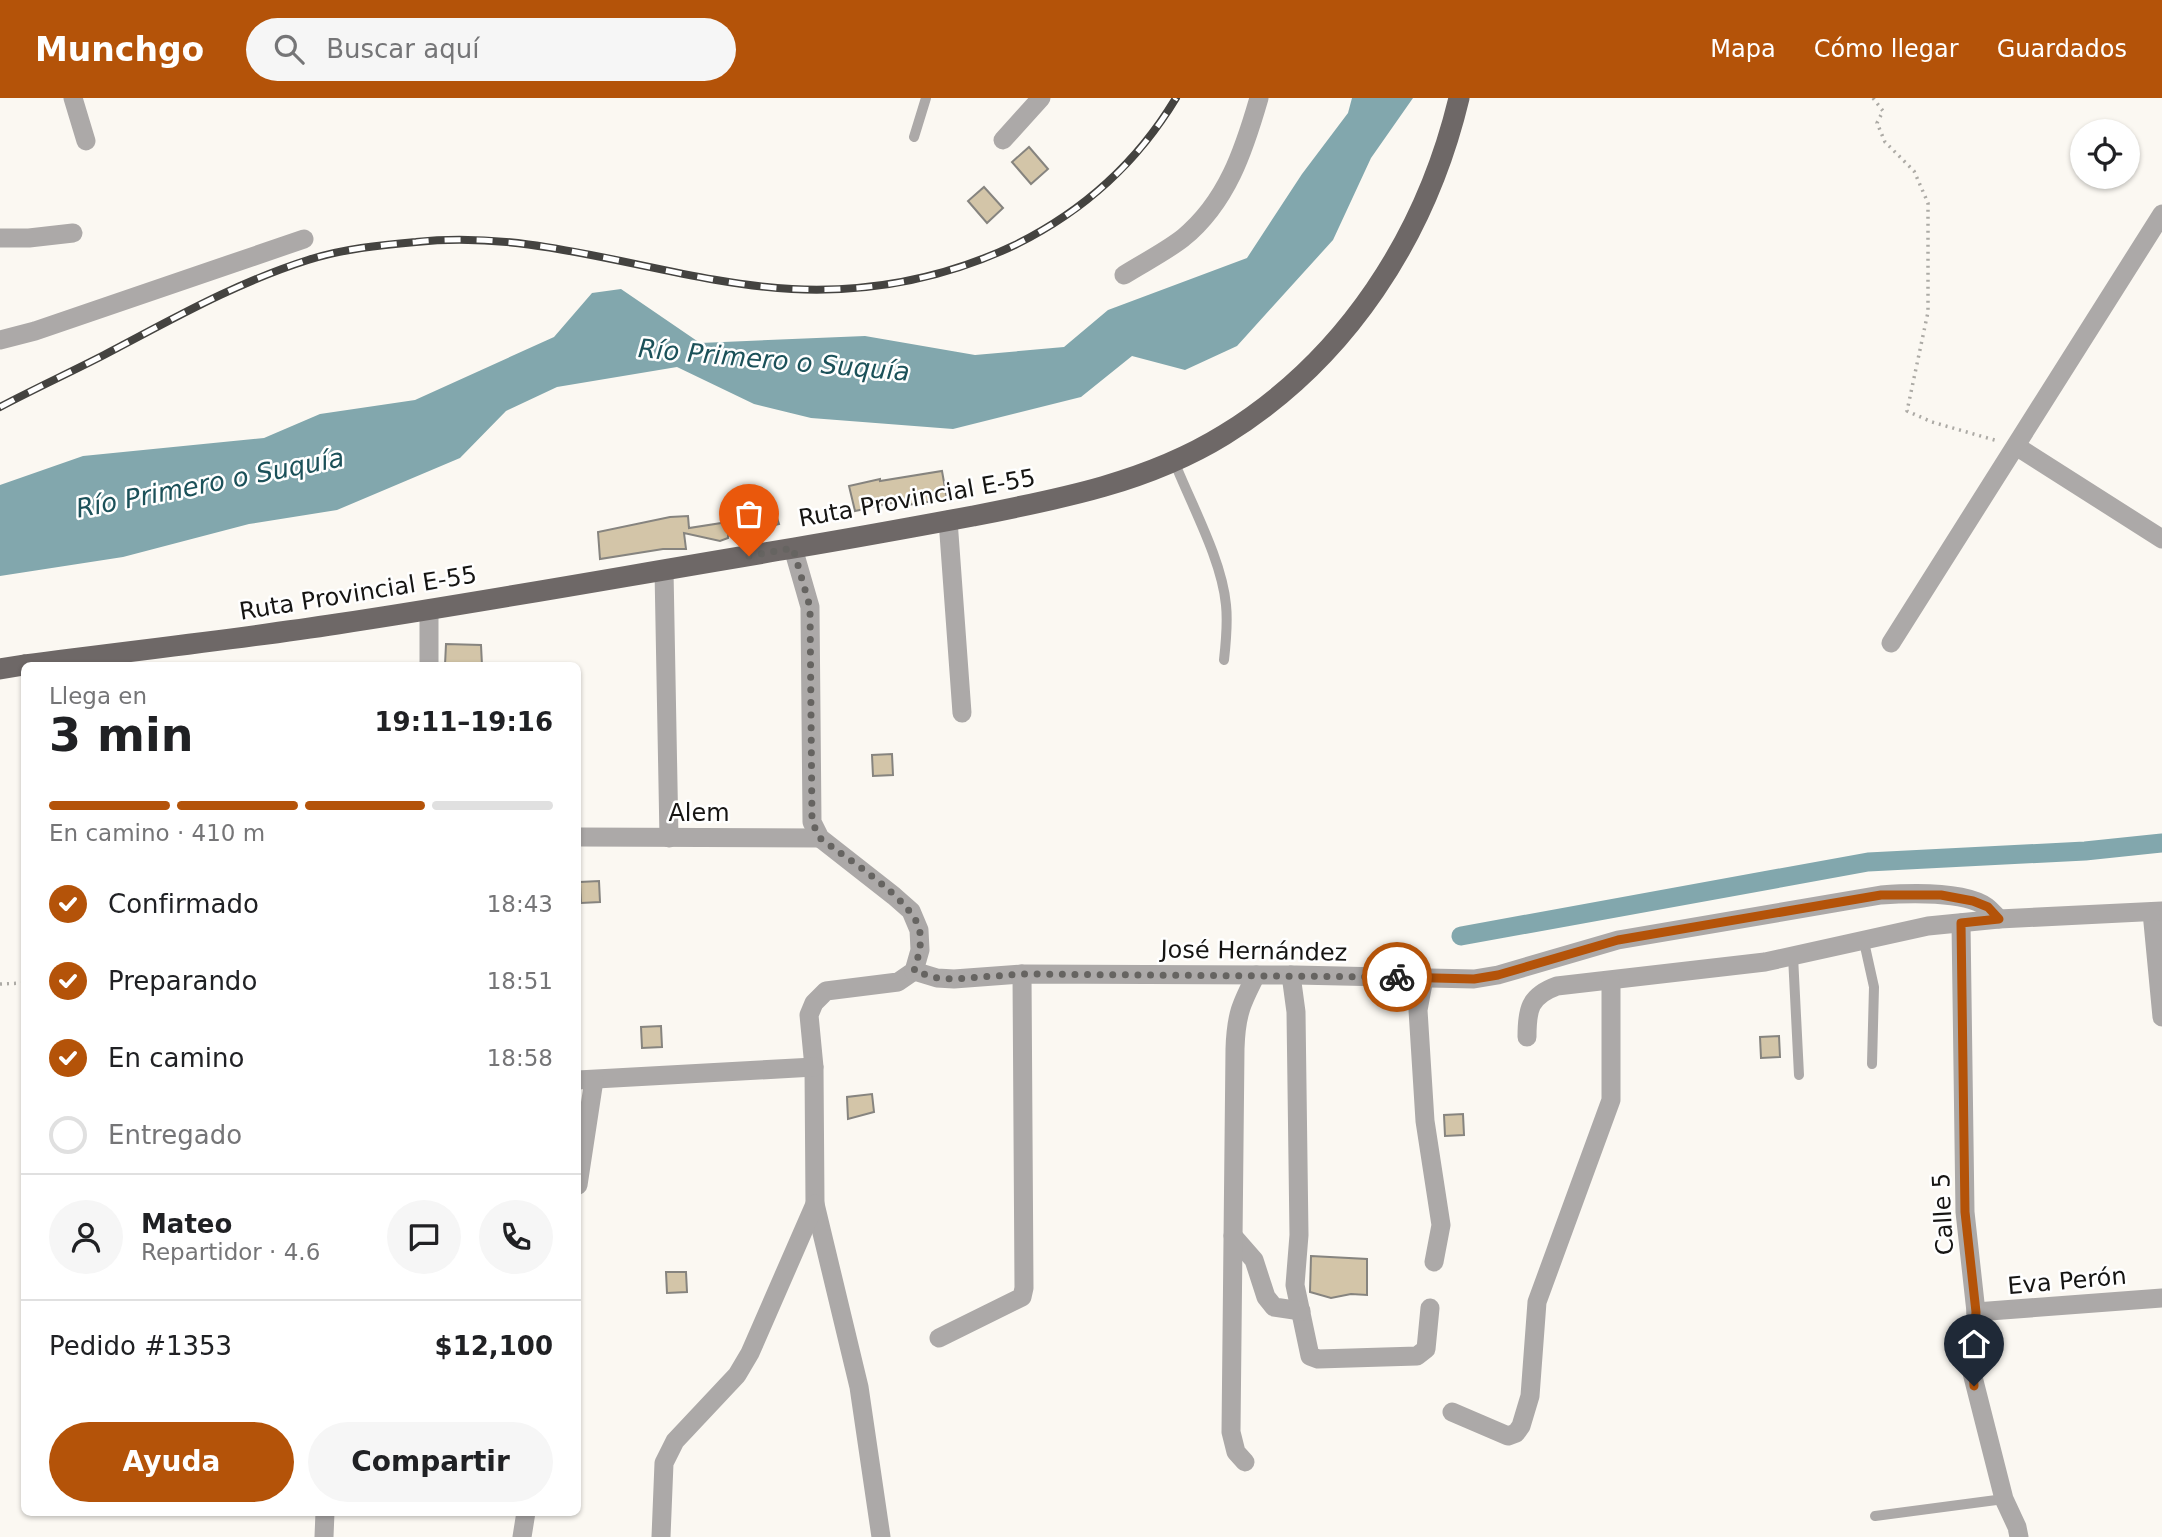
<!DOCTYPE html>
<html lang="es">
<head>
<meta charset="utf-8">
<style>
	:root { --surface:#fff; --page:#f6f6f6; --text:#202124; --muted:#757577; --line:#e0e0e0; --accent:#b45309 }
	body { margin:0; font-family:"DejaVu Sans",sans-serif; background:var(--page); color:var(--text); height:100vh; display:flex; flex-direction:column; font-size:26px; white-space:nowrap }
	* { box-sizing:border-box; margin:0 }
	p { font-size:23px; color:var(--muted) }
	.icon { flex:none; width:38px; height:38px; fill:none; stroke:currentColor; stroke-width:2; stroke-linecap:round; stroke-linejoin:round }
	.map { position:relative; flex:1; overflow:hidden }
	.side { position:absolute; left:21px; top:564px; width:560px; height:854px; display:flex; flex-direction:column; background:var(--surface); border-radius:10px; box-shadow:0 2px 5px #0004 }
	.side>* { flex:none }
	.tools { position:absolute; left:2070px; top:21px; display:grid; gap:14px }
	.tools a { display:grid; place-items:center; width:70px; height:70px; border-radius:50%; background:var(--surface); box-shadow:0 2px 5px #0004; font-size:35px }
	.pin { position:absolute; display:grid; place-items:center; width:60px; height:60px; color:#fff; margin:-72px -30px; border-radius:50% 50% 50% 0; rotate:-45deg; box-shadow:0 0 7px #0007 }
	.pin .icon { rotate:45deg }
	.courier { position:absolute; display:grid; place-items:center; width:70px; height:70px; margin:-35px; border:5px solid #b45309; border-radius:50%; background:#fff; color:#222; box-shadow:0 2px 9px #0007 }
	.overview em { font-style:normal; font-weight:700 }
	.overview div { display:flex; flex-direction:column-reverse }
	.overview { display:flex; align-items:center; justify-content:space-between; height:119px; padding:0 28px }
	h1 { font-size:46px; font-weight:700; line-height:52px }
	.bar { display:grid; grid-template-columns:repeat(4,1fr); gap:10px 7px; align-content:center; height:84px; padding:0 28px }
	.bar i { height:9px; border-radius:5px; background:var(--line) }
	.bar .selected { background:var(--accent) }
	.bar p { grid-column:span 4 }
	.line { display:flex; align-items:center; gap:18px; padding:0 28px; border-top:2px solid var(--line) }
	.line div { flex:1 }
	.round { display:grid; place-items:center; flex:none; width:74px; height:74px; border-radius:37px; background:var(--page) }
	ol { padding:0 28px; list-style:none }
	li { display:flex; align-items:center; gap:21px; height:77px }
	li p { margin-inline-start:auto }
	li .icon { padding:7px; border-radius:50%; background:var(--accent); color:#fff; stroke-width:4 }
	li:last-child { color:var(--muted) }
	li i { width:38px; height:38px; border:4px solid var(--line); border-radius:50% }
	.cta { display:flex; gap:14px; margin-top:auto; padding:14px 28px }
	.cta a { flex:1; height:80px; border-radius:42px; background:var(--accent); color:#fff; font-size:28px; font-weight:700; line-height:80px; text-align:center }
	.cta a+a { background:var(--page); color:var(--text) }
	header { display:flex; align-items:center; gap:42px; box-sizing:border-box; height:98px; padding:0 35px; background:var(--accent); color:#fff }
	header strong { font-size:33px }
	nav { display:flex; gap:38px; margin-inline-start:auto; font-size:24px }
	.search { width:490px; height:63px; background:var(--page); display:flex; align-items:center; gap:18px; box-sizing:border-box; padding:0 24px; border-radius:38px; color:var(--muted); font-size:26px }
	.map>svg:first-child { display:block }
	.water { fill:#82a7ad }
	.lines { fill:none; stroke-linecap:round; stroke-linejoin:round }
	.canal { stroke:#82a7ad; stroke-width:19 }
	.building { fill:#d3c5a8; stroke:#86847f; stroke-width:2 }
	.path { stroke:#acaaa5; stroke-width:3.5; stroke-dasharray:2 5; stroke-linecap:butt }
	.service { stroke:#aca9a8; stroke-width:10 }
	.minor { stroke:#aca9a8; stroke-width:19 }
	.primary { stroke:#6e6867; stroke-width:21 }
	.rail-casing { stroke:#444340; stroke-width:8 }
	.rail { stroke:#fff; stroke-width:5; stroke-dasharray:16; stroke-linecap:butt }
	.done { stroke:#666461; stroke-width:7; stroke-dasharray:0 12.6 }
	.route { stroke:#b45309; stroke-width:9 }
	.labels { text-anchor:middle; stroke-width:5; stroke-linejoin:round; paint-order:stroke }
	.street-label { font-size:24px; fill:#161513; stroke:#fff }
	.water-label { font-size:26px; font-style:italic; fill:#1b5159; stroke:#fff }
</style>
</head>
<body>
<header>
<strong>Munchgo</strong>
<div class="search"><svg class="icon" aria-label="search" viewBox="0 0 24 24"><circle cx="10" cy="10" r="6"/><path d="M15 15l6 6"/></svg>Buscar aquí</div>
<nav><a>Mapa</a><a>Cómo llegar</a><a>Guardados</a></nav>
</header>
<div class="map">
<svg width="2162" height="1439" viewBox="0 0 2162 1439">
	<rect width="100%" height="100%" fill="#fbf8f2"/>
	<path class="water" d="M1352,0H1413L1371,60L1333,142L1237,248L1185,272L1132,258L1081,299L953,331L811,320L754,306L677,269L557,289L506,313L460,360L337,412L249,426L123,459L0,478V387L83,358L264,340L320,316L415,302L554,239L592,195L621,191L700,245L865,238L975,257L1064,249L1108,212L1247,160L1302,76L1348,15Z"/>
	<g class="lines">
		<path class="canal" d="M1461,838L1868,764L2085,753L2162,745"/>
	</g>
	<g class="building">
		<path d="M1029,49L1048,71L1031,86L1012,64Z"/>
		<path d="M984,89L1003,110L987,125L968,103Z"/>
		<path d="M942,373L947,401L907,407L906,402L855,413L849,388L880,381V383Z"/>
		<path d="M771,401L779,426L742,435H731L732,420L742,417L744,406Z"/>
		<path d="M688,418L689,430L728,424V440L720,443L684,435L686,451H663L600,461L598,434L670,419Z"/>
		<path d="M446,546L481,547L482,567H445Z"/>
		<path d="M892,656L893,677L873,678L872,657Z"/>
		<path d="M599,783L600,804L581,805L580,784Z"/>
		<path d="M661,928L662,949L642,950L641,929Z"/>
		<path d="M1779,938L1780,959L1761,960L1760,939Z"/>
		<path d="M872,996L874,1014L848,1021L847,999Z"/>
		<path d="M1463,1016L1464,1037L1445,1038L1444,1017Z"/>
		<path d="M1311,1158L1367,1161V1197L1351,1196L1331,1200L1310,1194Z"/>
		<path d="M666,1174H686L687,1194L667,1195Z"/>
	</g>
	<g class="lines">
		<g class="path">
			<path d="M1873,0L1883,13L1877,25L1885,44L1914,73L1928,105V214L1907,313L1932,324L1998,343"/>
			<path d="M0,886L24,885"/>
		</g>
		<g class="service">
			<path d="M914,39L926,0"/>
			<path d="M1174,363C1191,406 1222,462 1226,507C1228,526 1226,544 1224,562"/>
			<path d="M1864,844L1874,889L1872,966"/>
			<path d="M1793,858L1799,977"/>
			<path d="M1875,1418L2004,1401"/>
		</g>
		<g class="minor">
			<path d="M73,0L86,43"/>
			<path d="M1003,42L1041,0"/>
			<path d="M0,140H29L73,135"/>
			<path d="M1124,177C1143,165 1165,154 1183,140C1227,104 1244,52 1259,0"/>
			<path d="M0,242L35,233L304,141"/>
			<path d="M2016,348L2162,441"/>
			<path d="M948,422L962,615"/>
			<path d="M793,450L810,509L812,724L820,740L894,798L911,813L919,832L920,852L914,873L898,884L826,893L814,905L809,917L814,969L815,1106L859,1289L881,1439"/>
			<path d="M664,472L669,740"/>
			<path d="M1891,545L2162,116"/>
			<path d="M429,567V511"/>
			<path d="M578,739L820,740"/>
			<path d="M2152,814L2162,919"/>
			<path d="M1961,825L1965,1114L1976,1214L1971,1271L2004,1401L2017,1429L2019,1439"/>
			<path d="M914,873L937,880L954,881L1022,876L1296,877L1474,881L1498,877L1618,842L1881,797C1908,795 1964,793 1987,809C1991,812 1995,817 1999,821"/>
			<path d="M1291,877L1296,914L1299,1137L1295,1187L1310,1258L1318,1261L1417,1258L1426,1251L1430,1210"/>
			<path d="M1424,880L1418,912L1425,1023L1441,1127L1434,1164"/>
			<path d="M1527,939C1527,912 1529,898 1557,888L1765,864L1928,828L1999,821L2162,813"/>
			<path d="M578,982L814,969"/>
			<path d="M578,1087L594,982"/>
			<path d="M1233,1138L1254,1162L1266,1199L1274,1209L1301,1213"/>
			<path d="M1976,1214L2162,1200"/>
			<path d="M939,1240L1022,1199L1024,1190L1022,876"/>
			<path d="M1452,1314L1508,1338L1516,1335L1521,1328L1530,1298L1537,1204L1611,1002V884"/>
			<path d="M1245,1364L1236,1354L1231,1334L1235,951C1236,917 1241,906 1256,877"/>
			<path d="M324,1439L325,1414"/>
			<path d="M522,1439L526,1414"/>
			<path d="M661,1439L664,1365L675,1343L737,1277L750,1255L815,1106"/>
		</g>
		<g class="primary">
			<path d="M25,567C129,553 233,542 337,526C490,503 642,475 794,450C854,440 914,429 973,418C1060,401 1148,384 1224,337C1346,262 1426,138 1459,0"/>
			<path d="M0,571L24,567"/>
		</g>
		<g class="rail-casing">
			<path id="rail" d="M0,309C34,291 69,275 104,257C171,222 235,185 308,162C342,151 380,147 416,144C545,130 665,184 792,191C871,195 946,180 1017,146C1085,112 1137,65 1176,0"/>
		</g>
		<use href="#rail" class="rail"/>
	</g>
	<g class="lines">
		<path class="done" d="M749,458L793,450L810,509L812,724L820,740C846,760 910,800 919,830C923,845 918,859 914,873L937,880L954,881L1022,876L1397,879"/>
		<path class="route" d="M1397,879L1474,881L1498,877L1618,842L1881,797H1941L1973,803L1988,809L1999,821L1961,825L1965,1114L1976,1214L1972,1256L1974,1288"/>
	</g>
	<g class="labels">
		<g class="street-label">
			<text transform="translate(917 400) rotate(-10)" y="8">Ruta Provincial E-55</text>
			<text transform="translate(358 495) rotate(-9)" y="8">Ruta Provincial E-55</text>
			<text x="699" y="723">Alem</text>
			<text transform="translate(1254 853) rotate(1)" y="8">José Hernández</text>
			<text transform="translate(1943 1116) rotate(-93)" y="8">Calle 5</text>
			<text transform="translate(2067 1183) rotate(-5)" y="8">Eva Perón</text>
		</g>
		<g class="water-label">
			<text transform="translate(774 262) rotate(5)" y="9">Río Primero o Suquía</text>
			<text transform="translate(210 385) rotate(-11)" y="9">Río Primero o Suquía</text>
		</g>
	</g>
</svg>
<div class="tools">
<a><svg class="icon" aria-label="locate" viewBox="0 0 24 24"><circle cx="12" cy="12" r="6"/><path d="M12 2v4M12 18v4M2 12h4M18 12h4"/></svg></a>
</div>
<div class="pin" style="left:749px;top:458px;background:#ea580c"><svg class="icon" aria-label="bag" viewBox="0 0 24 24"><path d="M5 8h14l-1 12H6zM9 8a3 3 0 0 1 6 0"/></svg></div>
<div class="pin" style="left:1974px;top:1288px;background:#1f2937"><svg class="icon" aria-label="home" viewBox="0 0 24 24"><path d="M3 11l9-7 9 7M6 9v11h12V9"/></svg></div>
<div class="courier" style="left:1397px;top:879px"><svg class="icon" aria-label="bike" viewBox="0 0 24 24"><circle cx="6" cy="16" r="4"/><circle cx="18" cy="16" r="4"/><path d="M6 16l4-8h5l3 8M10 8l3 8H6M13 5h3"/></svg></div>
<section class="side">
<div class="overview"><div><h1>3 min</h1><p>Llega en</p></div><em>19:11–19:16</em></div>
<div class="bar"><i class="selected"></i><i class="selected"></i><i class="selected"></i><i></i><p>En camino · 410 m</p></div>
<ol>
<li><svg class="icon" aria-label="check" viewBox="0 0 24 24"><path d="M5 12l5 5 9-10"/></svg>Confirmado<p>18:43</p></li>
<li><svg class="icon" aria-label="check" viewBox="0 0 24 24"><path d="M5 12l5 5 9-10"/></svg>Preparando<p>18:51</p></li>
<li><svg class="icon" aria-label="check" viewBox="0 0 24 24"><path d="M5 12l5 5 9-10"/></svg>En camino<p>18:58</p></li>
<li><i></i>Entregado</li>
</ol>
<div class="line" style="height:126px"><a class="round"><svg class="icon" aria-label="person" viewBox="0 0 24 24"><circle cx="12" cy="8" r="4"/><path d="M4 21q1-7 8-7t8 7"/></svg></a><div><b>Mateo</b><p>Repartidor · 4.6</p></div><a class="round"><svg class="icon" aria-label="chat" viewBox="0 0 24 24"><path d="M4 5h16v11H9l-5 4z"/></svg></a><a class="round"><svg class="icon" aria-label="phone" viewBox="0 0 24 24"><path d="M5 4h4l2 5-3 2q2 4 5 5l2-3 5 2v4C11 20 4 13 5 4z"/></svg></a></div>
<div class="line" style="height:91px"><div>Pedido #1353</div><b>$12,100</b></div>
<div class="cta"><a>Ayuda</a><a>Compartir</a></div>
</section>
</div>
</body>
</html>
